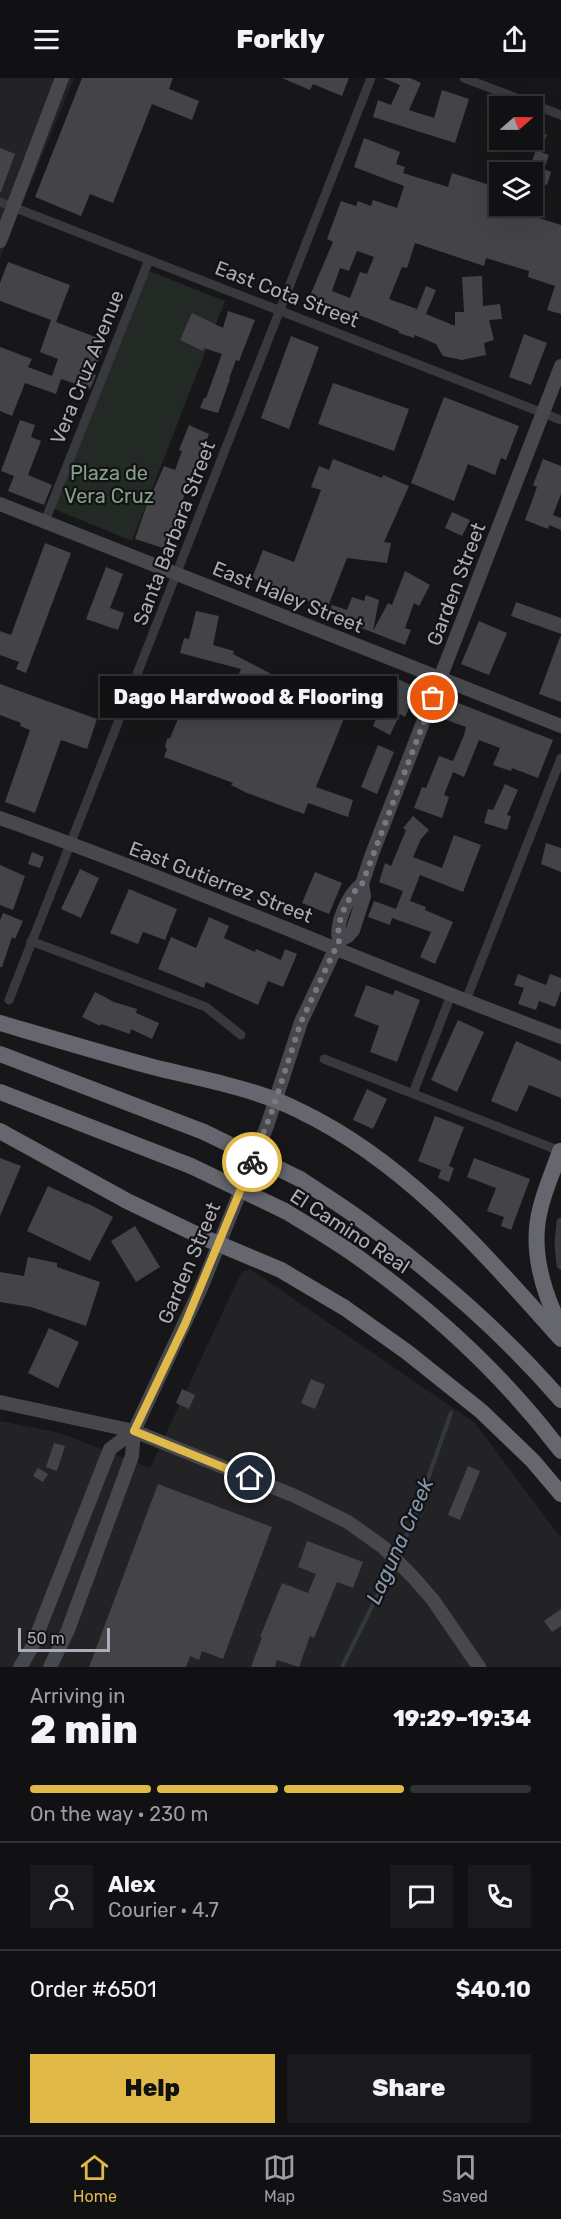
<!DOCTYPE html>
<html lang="en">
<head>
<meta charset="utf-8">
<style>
	:root { --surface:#111113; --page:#1a1a1c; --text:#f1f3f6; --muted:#9c9da0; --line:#303133; --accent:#e0b948 }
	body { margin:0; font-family:Rubik,sans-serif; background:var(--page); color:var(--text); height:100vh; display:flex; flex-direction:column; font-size:22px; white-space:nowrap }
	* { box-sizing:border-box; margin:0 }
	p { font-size:20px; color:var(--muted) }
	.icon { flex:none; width:33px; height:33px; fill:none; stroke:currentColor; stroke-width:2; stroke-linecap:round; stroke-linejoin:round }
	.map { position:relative; height:1589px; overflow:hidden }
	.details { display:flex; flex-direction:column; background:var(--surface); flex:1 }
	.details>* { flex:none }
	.needle { width:39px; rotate:70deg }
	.controls { position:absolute; left:489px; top:18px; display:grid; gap:12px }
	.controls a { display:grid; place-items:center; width:54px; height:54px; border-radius:0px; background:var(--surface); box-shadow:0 6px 24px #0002,0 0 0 2px var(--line); font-size:30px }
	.scale { position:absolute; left:18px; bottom:15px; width:92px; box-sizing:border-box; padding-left:6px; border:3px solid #aaadb7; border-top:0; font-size:16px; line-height:21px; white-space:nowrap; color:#aaadb7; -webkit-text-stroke:4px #121214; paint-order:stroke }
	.pin { position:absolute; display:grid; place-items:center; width:51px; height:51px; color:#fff; margin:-26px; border:3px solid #fff; border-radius:50%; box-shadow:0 2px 6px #0007 }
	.courier { position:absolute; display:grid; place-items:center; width:60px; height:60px; margin:-30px; border:4px solid #e0b948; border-radius:50%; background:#fff; color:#222; box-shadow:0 2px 8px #0007 }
	.bubble { position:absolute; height:42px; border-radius:0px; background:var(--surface); box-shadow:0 6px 24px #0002,0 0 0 2px var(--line); font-size:20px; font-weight:800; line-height:42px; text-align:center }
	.overview em { font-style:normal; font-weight:800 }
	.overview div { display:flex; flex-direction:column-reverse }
	.overview { display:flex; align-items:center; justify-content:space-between; height:102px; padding:0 30px }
	h1 { font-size:39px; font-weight:800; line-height:45px }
	.bar { display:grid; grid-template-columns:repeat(4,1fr); gap:9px 6px; align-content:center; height:72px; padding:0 30px }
	.bar i { height:8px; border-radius:4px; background:var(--line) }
	.bar .active { background:var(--accent) }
	.bar p { grid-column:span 4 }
	.line { display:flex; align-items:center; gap:15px; padding:0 30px; border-top:2px solid var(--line) }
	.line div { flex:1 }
	.round { display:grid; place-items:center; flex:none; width:63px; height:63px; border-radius:0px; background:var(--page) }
	.primary-button { display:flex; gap:12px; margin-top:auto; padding:12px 30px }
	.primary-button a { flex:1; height:69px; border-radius:0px; background:var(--accent); color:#111; font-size:24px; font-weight:800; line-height:69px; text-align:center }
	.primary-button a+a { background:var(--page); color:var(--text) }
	header { display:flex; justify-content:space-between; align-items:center; height:78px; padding:0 30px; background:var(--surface); font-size:27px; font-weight:800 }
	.dock { display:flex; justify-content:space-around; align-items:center; height:84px; border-top:2px solid var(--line); background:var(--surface); font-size:16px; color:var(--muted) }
	.dock a { display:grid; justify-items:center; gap:3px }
	.dock .active { color:var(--accent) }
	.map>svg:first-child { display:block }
	.built { fill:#232325 }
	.green { fill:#232a25 }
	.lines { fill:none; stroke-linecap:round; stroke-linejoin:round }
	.stream { stroke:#313840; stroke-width:4 }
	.building { fill:#444448; fill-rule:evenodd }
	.street { stroke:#38393d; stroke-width:9 }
	.secondary { stroke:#47484d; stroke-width:14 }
	.highway { stroke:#65666e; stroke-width:16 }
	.highway-bridge { stroke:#65666e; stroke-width:16 }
	.done { stroke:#777880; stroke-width:6; stroke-dasharray:0 10.8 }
	.route { stroke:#e0b948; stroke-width:8 }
	.labels { text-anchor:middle; stroke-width:4.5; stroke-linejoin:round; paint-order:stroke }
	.street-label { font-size:20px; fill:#aaadb7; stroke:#121214 }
	.park-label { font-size:20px; fill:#83a087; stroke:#121214 }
	.water-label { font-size:21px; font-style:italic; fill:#8598ae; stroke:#121214 }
</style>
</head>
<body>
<header><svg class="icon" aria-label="menu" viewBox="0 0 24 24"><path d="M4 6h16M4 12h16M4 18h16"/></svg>Forkly<svg class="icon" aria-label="share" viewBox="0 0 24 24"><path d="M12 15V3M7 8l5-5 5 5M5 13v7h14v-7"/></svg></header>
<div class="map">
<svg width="561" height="1589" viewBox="0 0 561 1589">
	<rect width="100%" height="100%" fill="#171719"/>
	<g class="built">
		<path d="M0,0H74L0,180Z"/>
		<path d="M250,1191L475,1345L561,1460V1589H0V1343L60,1355L150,1390L241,1195Z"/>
	</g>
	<path class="green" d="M149,193L225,223L132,463L54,431Z"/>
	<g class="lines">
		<g class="stream">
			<path d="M397,1477L413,1443L451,1335"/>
			<path d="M342,1589L394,1484"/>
		</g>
	</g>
	<g class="building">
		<path d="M82,0H173L169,11L199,23L192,42L152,26L113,125L90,116L81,138L35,119Z"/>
		<path d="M282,0H349L342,18L313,6L310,12Z"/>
		<path d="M383,0H410L421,5L409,32L434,40L442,12L469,21L455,65L373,39L378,22L391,27L400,7Z"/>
		<path d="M532,51L547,57L542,68L532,64Z"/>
		<path d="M364,60L400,74L396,86L405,89L403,95L448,109L452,95L496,109L491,125L561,147V236L547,232L555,208L528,199L529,193L486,180L484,188L415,165L407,190L402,189L389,221L417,231L426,208L436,212L426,236L455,248V234H464L462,199L482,198L483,228L500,226L502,241L489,242L494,262L484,265L486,277L462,282L443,278L436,266L415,257L414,260L399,255V253L367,240L309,220L333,164L327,161L341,123L356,128L358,123L371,128L373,122L397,130L404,108L354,89ZM357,173L374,179L367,196L360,194L350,220L332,213L340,190L349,193Z"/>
		<path d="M0,70L15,76L1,114H0Z"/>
		<path d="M536,72L549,77L544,91L551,94L547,107L532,102V94H528Z"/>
		<path d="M8,184L70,207L56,244L106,263L93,296L96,297L90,311L61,301L56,316L25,305L12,338L0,333V269L32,281L28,289L52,298L58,281L40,274L51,242L0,223V205Z"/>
		<path d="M228,233L255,242L239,283L236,282L229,301H230L218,335L200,330L204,320H206L222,276L204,270L203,273L180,262L192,235L223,250Z"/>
		<path d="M524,256L547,265L531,307L509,299Z"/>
		<path d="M291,258L319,269L289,351L261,340Z"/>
		<path d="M333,305L409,331L394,373L318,346Z"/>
		<path d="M444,319L519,348L506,382L501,380L495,397L468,386L454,423L411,405Z"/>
		<path d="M20,342L35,347L31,359L41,363L28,397L52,407L44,427L8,413L14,398L1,393Z"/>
		<path d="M189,347L209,356L181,426L166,471L135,461L149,420H150L164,388L175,392L182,373L179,372Z"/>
		<path d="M333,381L382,400L383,397L409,408L384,464L391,465L387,485L347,480L327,531L252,500L263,472L294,484L321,412L311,409L319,388L329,392Z"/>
		<path d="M543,381L561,388V416L553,437L561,440V452L549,447L548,451L525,442L537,409L533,407Z"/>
		<path d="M452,434L470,442L462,458L445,450Z"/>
		<path d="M45,465L71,475L26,595L16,591L19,584L0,577V553L11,557Z"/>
		<path d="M106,489L123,496L110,530L124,535L118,552L86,541Z"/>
		<path d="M405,493L430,507L419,528L414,525L405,550L411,552L405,567L328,537L332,527L347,532L352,519L364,523L366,517L379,522L373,553L388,525L392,527Z"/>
		<path d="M516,524L561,540V556L511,538Z"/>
		<path d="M196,533L219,538L213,567L234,573L233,576L279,600L339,625L340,622L350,626L316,709L353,722L348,739L308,725L304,736L247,715L231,707L233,705L164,679L167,671L165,669L167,661L170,660L194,603L263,630L270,612L239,596L241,591L180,575L184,560L189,561Z"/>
		<path d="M479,543L507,555L489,597L461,586Z"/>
		<path d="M560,559H561V624L539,616Z"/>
		<path d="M393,599L418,610L405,639L400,636L390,657L373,648Z"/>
		<path d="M0,606L97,641L87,671L61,662L35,735L5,724L30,652L20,648L21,645L0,637Z"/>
		<path d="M448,621L553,662L538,700L512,690L511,693L493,687L500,670L479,662L464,699L453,694L444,717L449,719L442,740L414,730L422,709L426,710L439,678L453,683L464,657L466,649L441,640Z"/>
		<path d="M378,667L394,674L377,716L361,709Z"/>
		<path d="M505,706L518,712L507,737L511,738L507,752L484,745L488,731L493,732Z"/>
		<path d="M413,738L429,752L421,761L413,779L442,790L454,757L481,767L463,814L420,797L410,823L426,829L425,832L453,844L435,886L420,879L431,854L392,840L390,847L368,839L374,823L396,831L403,813L379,804L385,785L391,788L406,752L403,750Z"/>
		<path d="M546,765L561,770V794L541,786Z"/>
		<path d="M32,774L44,779L40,790L28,786Z"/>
		<path d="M0,787L25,798L13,832L0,827Z"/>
		<path d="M80,791L99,800L81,840L61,831Z"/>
		<path d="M315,794L342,805L329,836L302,825Z"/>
		<path d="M129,811L177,831L165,862L143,854L138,866L110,855Z"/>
		<path d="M3,835L23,843L15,861L12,859L2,889H0V842Z"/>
		<path d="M209,839L229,848L224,860L255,874L256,871L281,882L285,871L297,876L283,909L268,903L258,927L206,904L204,910L158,891L171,859L196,870Z"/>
		<path d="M518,896L546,907L550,896L561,900V913L555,929L539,923L536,932L518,926L524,910L514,907Z"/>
		<path d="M366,907L393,917L395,912L420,922L397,984L370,974L379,948L354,938Z"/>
		<path d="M95,914L114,924L137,931L136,935L159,945L152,961L131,951L130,956L101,946L100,948L82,939Z"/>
		<path d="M458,942L484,954L457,1014L431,1002Z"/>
		<path d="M516,963L561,983V1020L529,1007L517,1034L491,1023Z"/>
		<path d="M367,1011L387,1021L373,1051L353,1042Z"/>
		<path d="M435,1038L464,1049L449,1088L454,1090L449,1104L438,1100L441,1092L418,1083Z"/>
		<path d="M0,1080L21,1088L0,1138Z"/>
		<path d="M474,1080L530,1101L511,1152L501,1148L504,1139L487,1133L496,1110L467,1099Z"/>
		<path d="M48,1108L87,1126V1125L113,1139L90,1183L27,1153Z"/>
		<path d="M135,1148L160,1189L136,1204L111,1163Z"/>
		<path d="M28,1179L57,1185V1189L100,1204L86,1248L31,1229L0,1224V1194L24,1198Z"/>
		<path d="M49,1250L79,1264L58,1310L28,1295Z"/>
		<path d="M311,1301L325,1307L315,1331L301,1325Z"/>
		<path d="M182,1311L195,1317L189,1331L176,1325Z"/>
		<path d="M54,1365L65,1368L57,1393L46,1389Z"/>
		<path d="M468,1388L480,1393L460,1442L448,1437Z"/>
		<path d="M38,1390L48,1396L43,1404L33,1398Z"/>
		<path d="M158,1406L272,1449L223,1581L202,1573L199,1582L190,1578L186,1589H89Z"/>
		<path d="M307,1463L363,1484L353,1510L337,1504L314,1560L310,1558L299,1589L277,1582L275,1589H251L262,1559H260L282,1505L308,1515L316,1496L298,1489Z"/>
		<path d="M561,1531V1548L552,1554L544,1543Z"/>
	</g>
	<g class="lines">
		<g class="street">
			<path d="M464,0L561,37"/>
			<path d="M0,124L561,342"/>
			<path d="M45,443L149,182"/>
			<path d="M31,863L206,929L241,957"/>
			<path d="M9,922L371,0"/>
			<path d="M466,922L561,680"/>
			<path d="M324,981L560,1073"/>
			<path d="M413,1015L451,917"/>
			<path d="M561,1144L559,1166L561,1187"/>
		</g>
		<g class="secondary">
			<path d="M0,163L62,0"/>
			<path d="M0,426L561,648"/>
			<path d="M0,740C189,807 373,889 561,959"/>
			<path d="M339,863C335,845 348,817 362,806"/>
			<path d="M0,1324L134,1353L295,1418L348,1444L383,1469L413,1499L433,1522L479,1589"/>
			<path d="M20,1589L32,1569L110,1371L134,1353"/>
			<path d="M50,1589L68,1552L132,1378L134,1353L201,1210L267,1048L301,944L339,863L348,858L353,852L364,818L362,806L372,776L561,288"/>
		</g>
		<g class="highway">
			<path d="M0,945C51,960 101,975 153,989C201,1001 255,1010 300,1033C406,1084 484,1175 561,1261"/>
			<path d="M0,976L204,1054"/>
			<path d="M0,1014L191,1088"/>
			<path d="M0,1053L127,1123L200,1158L281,1192L345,1230L407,1274L481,1333L533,1383L561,1416"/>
			<path d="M560,1073C552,1097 539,1124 537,1150C534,1184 546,1220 561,1250"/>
			<path d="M300,1101C324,1117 349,1132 372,1150C441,1201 505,1257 561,1322"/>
			<path d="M285,1133C310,1148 335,1163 359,1180C435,1234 504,1298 561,1373"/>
		</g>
		<g class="highway-bridge">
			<path d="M204,1054L300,1101"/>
			<path d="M191,1088L285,1133"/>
		</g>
	</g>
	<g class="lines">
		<path class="done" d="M252,1084L271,1036L301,944L339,863C335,845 348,817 362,806L433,620"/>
		<path class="route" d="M250,1400L134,1353L185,1246L252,1084"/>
	</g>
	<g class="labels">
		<g class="street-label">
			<text transform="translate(287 216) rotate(21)" y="7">East Cota Street</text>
			<text transform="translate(87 289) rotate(-68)" y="7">Vera Cruz Avenue</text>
			<text transform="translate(174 455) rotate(-69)" y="7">Santa Barbara Street</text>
			<text transform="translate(456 506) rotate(-69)" y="7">Garden Street</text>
			<text transform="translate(288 519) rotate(22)" y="7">East Haley Street</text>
			<text transform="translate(221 804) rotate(21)" y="7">East Gutierrez Street</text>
			<text transform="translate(350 1153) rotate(33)" y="7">El Camino Real</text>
			<text transform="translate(189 1185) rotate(-67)" y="7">Garden Street</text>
		</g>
		<g class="park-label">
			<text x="109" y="402">Plaza de<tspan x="109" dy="23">Vera Cruz</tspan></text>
		</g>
		<g class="water-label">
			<text transform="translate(400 1463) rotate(-66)" y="7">Laguna Creek</text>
		</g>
	</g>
</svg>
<div class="controls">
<a><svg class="needle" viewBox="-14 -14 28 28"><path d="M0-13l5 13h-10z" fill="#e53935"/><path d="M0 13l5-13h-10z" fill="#9c9da0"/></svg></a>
<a><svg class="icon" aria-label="layers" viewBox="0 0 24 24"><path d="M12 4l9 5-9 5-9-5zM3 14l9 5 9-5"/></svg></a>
</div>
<div class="scale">50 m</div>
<div class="pin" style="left:433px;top:620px;background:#ea580c"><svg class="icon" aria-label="bag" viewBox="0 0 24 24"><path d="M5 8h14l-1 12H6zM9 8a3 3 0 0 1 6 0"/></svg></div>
<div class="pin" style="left:250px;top:1400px;background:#1f2937"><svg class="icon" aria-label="home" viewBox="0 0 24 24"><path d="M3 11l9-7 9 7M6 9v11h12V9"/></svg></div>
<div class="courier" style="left:252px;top:1084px"><svg class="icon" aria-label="bike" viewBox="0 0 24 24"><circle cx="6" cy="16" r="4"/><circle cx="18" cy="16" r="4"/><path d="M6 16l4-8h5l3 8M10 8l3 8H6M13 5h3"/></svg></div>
<div class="bubble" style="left:100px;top:598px;width:297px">Dago Hardwood &amp; Flooring</div>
</div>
<section class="details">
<div class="overview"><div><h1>2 min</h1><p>Arriving in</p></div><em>19:29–19:34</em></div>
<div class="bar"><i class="active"></i><i class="active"></i><i class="active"></i><i></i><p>On the way · 230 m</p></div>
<div class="line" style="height:108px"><a class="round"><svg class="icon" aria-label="person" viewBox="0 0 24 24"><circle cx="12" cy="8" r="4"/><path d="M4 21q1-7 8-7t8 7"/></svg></a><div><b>Alex</b><p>Courier · 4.7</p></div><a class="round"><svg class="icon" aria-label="chat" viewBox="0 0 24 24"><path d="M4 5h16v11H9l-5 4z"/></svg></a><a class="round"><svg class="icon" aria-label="phone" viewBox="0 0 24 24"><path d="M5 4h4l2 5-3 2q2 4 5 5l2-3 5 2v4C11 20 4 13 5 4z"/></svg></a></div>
<div class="line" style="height:78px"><div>Order #6501</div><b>$40.10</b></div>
<div class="primary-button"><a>Help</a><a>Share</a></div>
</section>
<nav class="dock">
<a class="active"><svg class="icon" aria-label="home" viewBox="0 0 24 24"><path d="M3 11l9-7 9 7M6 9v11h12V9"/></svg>Home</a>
<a><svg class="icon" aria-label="map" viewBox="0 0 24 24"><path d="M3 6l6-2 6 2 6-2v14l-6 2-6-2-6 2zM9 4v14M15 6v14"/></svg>Map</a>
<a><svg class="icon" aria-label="saved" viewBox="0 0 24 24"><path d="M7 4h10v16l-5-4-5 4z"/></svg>Saved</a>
</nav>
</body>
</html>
